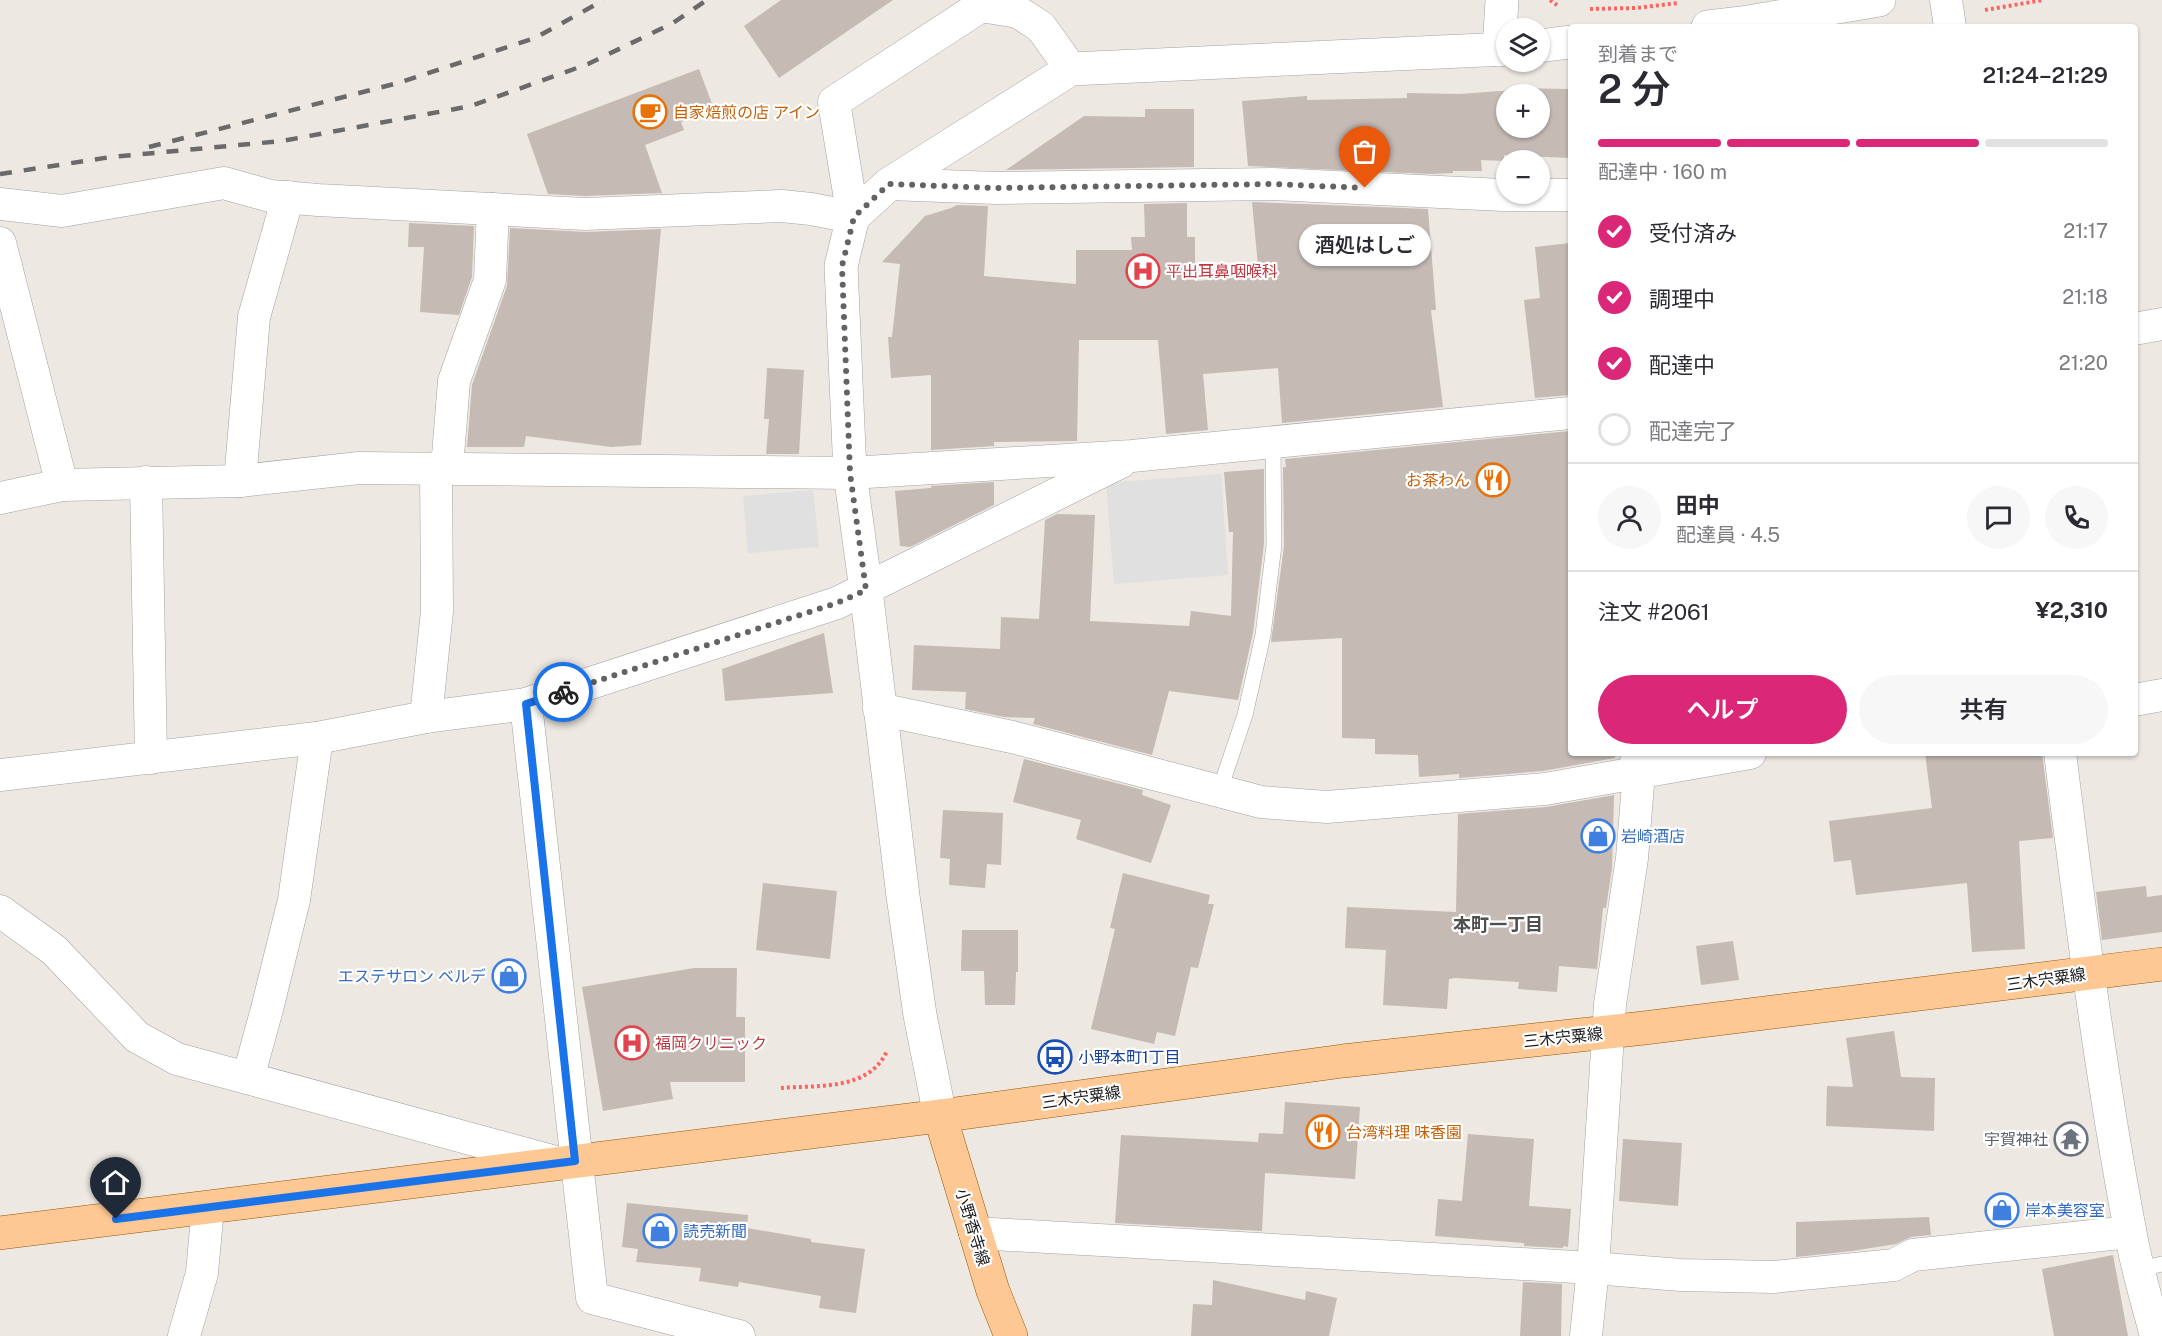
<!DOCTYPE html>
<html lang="ja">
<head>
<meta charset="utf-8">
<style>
	:root { --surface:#fff; --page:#f7f7f7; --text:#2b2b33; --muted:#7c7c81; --line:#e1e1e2; --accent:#db2777 }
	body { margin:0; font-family:"Public Sans","Noto Sans JP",sans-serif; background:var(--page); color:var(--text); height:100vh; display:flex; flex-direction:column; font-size:22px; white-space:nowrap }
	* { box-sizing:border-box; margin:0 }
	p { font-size:20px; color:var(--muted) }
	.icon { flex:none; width:33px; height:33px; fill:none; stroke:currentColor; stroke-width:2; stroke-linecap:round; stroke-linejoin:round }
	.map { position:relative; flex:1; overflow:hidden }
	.side { position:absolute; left:1568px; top:24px; width:570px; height:732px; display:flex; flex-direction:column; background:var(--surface); border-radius:6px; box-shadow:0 2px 4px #0004 }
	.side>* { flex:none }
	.fabs { position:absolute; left:1496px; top:18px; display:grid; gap:12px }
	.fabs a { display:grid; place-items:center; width:54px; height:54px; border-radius:50%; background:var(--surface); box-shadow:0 2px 4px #0004; font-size:30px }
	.pin { position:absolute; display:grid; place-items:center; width:51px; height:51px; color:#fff; margin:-62px -26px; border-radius:50% 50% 50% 0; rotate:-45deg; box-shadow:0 0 6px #0007 }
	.pin .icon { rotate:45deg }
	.courier { position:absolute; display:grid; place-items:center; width:60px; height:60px; margin:-30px; border:4px solid #1a73e8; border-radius:50%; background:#fff; color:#222; box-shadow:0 2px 8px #0007 }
	.bubble { position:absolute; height:42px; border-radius:21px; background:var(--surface); box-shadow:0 2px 4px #0004; font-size:20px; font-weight:600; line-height:42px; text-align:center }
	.summary em { font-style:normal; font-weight:600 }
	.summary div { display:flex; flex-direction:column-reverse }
	.summary { display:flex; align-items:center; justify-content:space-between; height:102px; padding:0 30px }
	h1 { font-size:39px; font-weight:600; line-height:45px }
	.bar { display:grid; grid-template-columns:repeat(4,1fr); gap:9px 6px; align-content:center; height:72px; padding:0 30px }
	.bar i { height:8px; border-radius:4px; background:var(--line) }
	.bar .active { background:var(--accent) }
	.bar p { grid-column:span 4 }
	.line { display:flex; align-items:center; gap:15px; padding:0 30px; border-top:2px solid var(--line) }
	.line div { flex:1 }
	.round { display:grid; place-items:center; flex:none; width:63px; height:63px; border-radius:32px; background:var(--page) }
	ol { padding:0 30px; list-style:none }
	li { display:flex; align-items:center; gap:18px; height:66px }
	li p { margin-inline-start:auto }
	li .icon { padding:6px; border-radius:50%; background:var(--accent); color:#fff; stroke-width:4 }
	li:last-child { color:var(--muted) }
	li i { width:33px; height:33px; border:3px solid var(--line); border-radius:50% }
	.button { display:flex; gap:12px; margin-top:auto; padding:12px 30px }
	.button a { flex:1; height:69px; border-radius:36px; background:var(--accent); color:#fff; font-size:24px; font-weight:600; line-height:69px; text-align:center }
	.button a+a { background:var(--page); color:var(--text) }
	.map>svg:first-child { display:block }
	.parking { fill:#e0e0e0 }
	.building { fill:#c5bab4; fill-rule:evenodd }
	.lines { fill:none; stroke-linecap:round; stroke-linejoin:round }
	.service-casing { stroke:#a3a3a3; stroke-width:16 }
	.minor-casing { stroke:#a3a3a3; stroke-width:33 }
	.tertiary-casing { stroke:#a3a3a3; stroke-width:34 }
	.primary-casing { stroke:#935600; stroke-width:34 }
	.path { stroke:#fd6562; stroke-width:4; stroke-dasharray:3 3; stroke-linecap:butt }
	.service { stroke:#fff; stroke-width:15 }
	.minor { stroke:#fff; stroke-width:32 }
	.tertiary { stroke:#fff; stroke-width:33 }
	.primary { stroke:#fec895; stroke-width:33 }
	.rail { stroke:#6a6a6a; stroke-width:4.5; stroke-dasharray:12 12; stroke-linecap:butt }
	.done { stroke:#656361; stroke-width:6; stroke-dasharray:0 10.8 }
	.route { stroke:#1a73e8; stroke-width:8 }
	.labels { text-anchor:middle; stroke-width:4.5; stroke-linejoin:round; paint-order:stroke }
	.food-label { font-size:16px; fill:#c56008; stroke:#fff; text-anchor:start }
	.health-label { font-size:16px; fill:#be3a42; stroke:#fff; text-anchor:start }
	.shop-label { font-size:16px; fill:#366cbe; stroke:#fff; text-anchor:start }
	.street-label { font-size:16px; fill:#1c1c1c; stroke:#fff }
	.transit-label { font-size:16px; fill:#164399; stroke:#fff; text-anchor:start }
	.worship-label { font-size:16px; fill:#5b616d; stroke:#fff; text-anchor:end }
	.neighbourhood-label { font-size:18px; font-weight:bold; fill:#4f4f4f; stroke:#fff }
</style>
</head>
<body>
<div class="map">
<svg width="2162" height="1336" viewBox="0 0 2162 1336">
	<rect width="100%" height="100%" fill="#ede8e1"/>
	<g class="parking">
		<path d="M1221,474L1228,575L1114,584L1106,483Z"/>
		<path d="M813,490L819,547L748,553L743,496Z"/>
	</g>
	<g class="building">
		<path d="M781,0H893L779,78L744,26Z"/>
		<path d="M699,69L714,109L681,122L684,130L645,145L662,193L585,196L548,194L527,134Z"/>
		<path d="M1514,88L1570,89V158L1504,155V161L1481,160L1482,171H1453V173L1431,174L1248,166L1242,101L1307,96V100L1407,98V93L1460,94L1514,90ZM1506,94H1539V128H1506Z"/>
		<path d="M1145,109H1194V167L1006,170L1084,116L1145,117Z"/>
		<path d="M1252,202L1428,209L1436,310H1431L1443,407L1282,423L1278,368L1203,374L1208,430L1166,434L1158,340H1079L1077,441L994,442V446L931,450V375L891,378L888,337H892L900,264L882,262L925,216L951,208L957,205L988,206L984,276L1076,284V250H1132L1131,237H1145L1144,204L1187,203V237H1195V281L1259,276Z"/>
		<path d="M409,223L474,226L472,277L459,315L420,312L424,247H408Z"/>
		<path d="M510,228L586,232L661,229L641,445L611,447L526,436L524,447H467L472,385L507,286Z"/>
		<path d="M1570,243V395L1535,398L1524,300L1540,298L1535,247Z"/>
		<path d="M767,368L804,370L799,454H766L769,419H764Z"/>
		<path d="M1570,431V753H1615V758L1543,771L1459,778V774L1419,777L1418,755L1375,754V739L1342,738V638L1271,642L1284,546L1283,467H1286L1285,459Z"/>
		<path d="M1264,469V544L1253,633L1238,700L1169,691L1152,755L1033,724L1035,718L1004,717L965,709L966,692L912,690L914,645L1000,649L1001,617L1039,619L1045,520L1057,514L1095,515L1090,621L1189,626L1191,611L1231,616L1233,532H1229L1224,472Z"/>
		<path d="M994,482V505L910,547L900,546L895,491L931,488V486Z"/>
		<path d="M824,633L833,693L725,701L722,669Z"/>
		<path d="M1925,753H2042L2053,838L2019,841L2025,949L1972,952L1967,883L1856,895L1851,860L1834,862L1829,821L1932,808Z"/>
		<path d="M1024,759L1143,790L1142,795L1171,805L1151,863L1076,839L1081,820L1013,802Z"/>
		<path d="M1614,795L1612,868L1606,908H1603L1597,969L1559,966L1557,992L1518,989L1519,982L1455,978L1449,979L1447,1009L1383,1005L1386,950L1345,948L1347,907L1456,912L1458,814L1546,807Z"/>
		<path d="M943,810L1003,813L1001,865L987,864L985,888L949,885L950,859L940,858Z"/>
		<path d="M1123,873L1210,895L1208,904H1214L1198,968L1191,967L1175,1036L1157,1032L1154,1044L1091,1029L1115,929L1110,928Z"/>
		<path d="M763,883L837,891L830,959L756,950Z"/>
		<path d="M2146,886L2147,897L2162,895V932L2102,940L2096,892Z"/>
		<path d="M962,930H1018V972H1016L1015,1005H985L984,971H961Z"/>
		<path d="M1733,941L1739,980L1701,985L1696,946Z"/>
		<path d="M694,968H737L736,1017H745V1082H670L673,1099L603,1111L582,987Z"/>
		<path d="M1894,1031L1901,1077L1935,1078L1934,1131L1826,1126L1827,1086L1853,1087L1846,1038Z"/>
		<path d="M1285,1102L1360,1107L1355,1179L1265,1173L1262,1231L1115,1223L1121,1135L1258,1142L1259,1133L1283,1134Z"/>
		<path d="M1468,1134L1534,1139L1529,1206L1571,1209L1568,1247L1563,1246V1248L1524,1246V1243L1435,1236L1438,1199L1462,1201Z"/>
		<path d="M1623,1139L1682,1143L1678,1206L1619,1201Z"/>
		<path d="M627,1203L748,1215L747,1228L811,1239V1242L865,1249L856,1313L819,1308L821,1296L739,1282L738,1287L699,1281L701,1268L636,1262L638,1249L622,1247Z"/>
		<path d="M1929,1217L1931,1235L1911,1237L1896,1244L1852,1251L1796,1257V1222Z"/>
		<path d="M2113,1255L2128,1336H2054L2042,1269Z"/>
		<path d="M1213,1280L1305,1300L1306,1291L1337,1298L1329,1336H1191L1193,1304L1212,1305Z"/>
		<path d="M1523,1282L1562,1284L1561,1336H1520Z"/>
	</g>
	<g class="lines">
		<g class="service-casing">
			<g id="service">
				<path d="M1219,792L1245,715L1263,635L1274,545L1273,443"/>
				<path d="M2139,1269L2162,1264"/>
			</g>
		</g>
		<g class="minor-casing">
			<g id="minor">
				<path d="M1946,0L1950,27"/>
				<path d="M889,184L996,188L1273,184L1503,195H1570"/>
				<path d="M0,204L62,211L224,183L270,196L318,200L585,214L782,206L811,209L853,217L834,102L981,6L1018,12L1041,27L1071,69"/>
				<path d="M0,243L62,485"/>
				<path d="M2134,329L2162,324"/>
				<path d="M447,468L454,381L490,280L493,209"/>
				<path d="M240,481L254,317L288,197"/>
				<path d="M146,482L151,758"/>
				<path d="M0,498L62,485L240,481L359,468L850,473L1132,456L1570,413"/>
				<path d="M2134,700L2162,695"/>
				<path d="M526,704L592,1298L739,1336"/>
				<path d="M879,709L1012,737L1261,802L1327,807L1545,789L1750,753"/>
				<path d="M426,717L437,611L436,468"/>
				<path d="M2060,753C2080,912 2100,1072 2130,1230C2136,1266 2147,1301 2156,1336"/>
				<path d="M0,775L317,738L426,717L526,704L837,603L1121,462"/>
				<path d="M0,911L54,950L137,1037L177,1059L559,1163"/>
				<path d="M248,1078L267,1009L294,900L317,738"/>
				<path d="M975,1233L1593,1268L1681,1275L1773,1277L1894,1265L1913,1255L2130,1232"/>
				<path d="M184,1336L202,1273L208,1207"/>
				<path d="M1586,1336L1593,1268L1610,1004L1632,858L1639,772L1636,753"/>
			</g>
		</g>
		<g class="tertiary-casing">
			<g id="tertiary">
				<path d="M1708,27L1742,23L1879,0"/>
				<path d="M1539,46L1570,42"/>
				<path d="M1499,50L1502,0"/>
				<path d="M940,1116L920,1015L903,896L866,590L850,473L841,266L853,217L889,184L1071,69L1506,49"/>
			</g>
		</g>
		<g class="primary-casing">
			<g id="primary">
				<path d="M940,1116L993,1291L1011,1336"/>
				<path d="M0,1233L940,1116L1343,1061L1644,1028L2162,964"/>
			</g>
		</g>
		<g class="path">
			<path d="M1550,0L1557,5"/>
			<path d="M1590,9L1636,8L1678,3"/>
			<path d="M1985,10L2043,0"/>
			<path d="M781,1088C817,1085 869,1091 887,1051"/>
		</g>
		<use href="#service" class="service"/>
		<use href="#minor" class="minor"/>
		<use href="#tertiary" class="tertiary"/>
		<use href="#primary" class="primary"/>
		<g class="rail">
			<path d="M149,147L398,83L535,38L604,0"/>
			<path d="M0,174L111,157L282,141L471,106L588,64L673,23L707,0"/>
		</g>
	</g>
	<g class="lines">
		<path class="done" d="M563,692L837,603L866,590L850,473L842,266L854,217L889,184L996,188L1273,184L1365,188"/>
		<path class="route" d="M116,1219L575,1161L526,704L563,692"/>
	</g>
	<defs>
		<g id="cafe-ring" transform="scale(1.725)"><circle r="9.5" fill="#fff" stroke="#e8710a" stroke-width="1.5"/><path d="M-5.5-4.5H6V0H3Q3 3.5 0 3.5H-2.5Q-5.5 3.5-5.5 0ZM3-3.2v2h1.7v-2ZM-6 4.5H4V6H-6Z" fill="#e8710a"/></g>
		<g id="hospital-ring" transform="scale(1.725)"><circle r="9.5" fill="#fff" stroke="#e0444e" stroke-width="1.5"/><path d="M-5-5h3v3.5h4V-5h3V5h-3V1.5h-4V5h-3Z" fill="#e0444e"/></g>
		<g id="restaurant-ring" transform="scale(1.725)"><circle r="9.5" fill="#fff" stroke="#e8710a" stroke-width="1.5"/><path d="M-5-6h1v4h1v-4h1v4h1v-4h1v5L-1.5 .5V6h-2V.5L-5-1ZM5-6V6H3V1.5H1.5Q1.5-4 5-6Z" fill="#e8710a"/></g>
		<g id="shop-ring" transform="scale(1.725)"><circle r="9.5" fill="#fff" stroke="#3f7fe0" stroke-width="1.5"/><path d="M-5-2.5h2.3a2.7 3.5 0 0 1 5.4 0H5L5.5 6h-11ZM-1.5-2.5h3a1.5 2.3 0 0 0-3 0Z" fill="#3f7fe0"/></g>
		<g id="bus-ring" transform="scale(1.725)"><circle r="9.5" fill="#fff" stroke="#1a4fb4" stroke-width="1.5"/><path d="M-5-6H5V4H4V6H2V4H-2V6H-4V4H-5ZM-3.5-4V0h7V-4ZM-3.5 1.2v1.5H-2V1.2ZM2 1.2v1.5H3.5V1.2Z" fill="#1a4fb4"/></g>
		<g id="temple-ring" transform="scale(1.725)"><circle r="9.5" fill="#fff" stroke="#6b7280" stroke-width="1.5"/><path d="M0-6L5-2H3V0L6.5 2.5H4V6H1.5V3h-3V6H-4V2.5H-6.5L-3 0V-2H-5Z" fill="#6b7280"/></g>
	</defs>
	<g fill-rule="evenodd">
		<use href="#cafe-ring" x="650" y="112"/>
		<use href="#hospital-ring" x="1143" y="271"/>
		<use href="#restaurant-ring" x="1493" y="480"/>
		<use href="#shop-ring" x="1598" y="836"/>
		<use href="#shop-ring" x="509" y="976"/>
		<use href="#hospital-ring" x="632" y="1043"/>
		<use href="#bus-ring" x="1055" y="1057"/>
		<use href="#restaurant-ring" x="1323" y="1132"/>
		<use href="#temple-ring" x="2071" y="1139"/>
		<use href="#shop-ring" x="2002" y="1210"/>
		<use href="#shop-ring" x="660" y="1231"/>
	</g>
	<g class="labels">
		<g class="food-label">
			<text x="673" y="118">自家焙煎の店 アイン</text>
			<text x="1470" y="486" text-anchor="end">お茶わん</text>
			<text x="1346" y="1138">台湾料理 味香園</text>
		</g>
		<g class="health-label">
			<text x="1166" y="277">平出耳鼻咽喉科</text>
			<text x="655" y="1049">福岡クリニック</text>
		</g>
		<g class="shop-label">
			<text x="1621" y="842">岩崎酒店</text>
			<text x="486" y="982" text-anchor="end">エステサロン ベルデ</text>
			<text x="2025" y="1216">岸本美容室</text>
			<text x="683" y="1237">読売新聞</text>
		</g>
		<g class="street-label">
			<text transform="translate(2046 979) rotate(-8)" y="6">三木宍粟線</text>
			<text transform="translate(1563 1037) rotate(-6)" y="6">三木宍粟線</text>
			<text transform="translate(1081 1097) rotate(-8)" y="6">三木宍粟線</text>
			<text transform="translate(973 1227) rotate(73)" y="6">小野香寺線</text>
		</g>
		<g class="transit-label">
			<text x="1078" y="1063">小野本町1丁目</text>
		</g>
		<g class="worship-label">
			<text x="2048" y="1145">宇賀神社</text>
		</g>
		<g class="neighbourhood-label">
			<text x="1498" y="931">本町一丁目</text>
		</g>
	</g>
</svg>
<div class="fabs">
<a><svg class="icon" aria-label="layers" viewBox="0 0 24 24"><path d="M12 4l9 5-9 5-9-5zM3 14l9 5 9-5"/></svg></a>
<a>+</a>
<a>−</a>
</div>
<div class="pin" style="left:1365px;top:188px;background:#ea580c"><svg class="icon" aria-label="bag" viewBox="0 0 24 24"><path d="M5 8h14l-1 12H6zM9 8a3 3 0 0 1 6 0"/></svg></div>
<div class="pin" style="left:116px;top:1219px;background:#1f2937"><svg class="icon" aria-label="home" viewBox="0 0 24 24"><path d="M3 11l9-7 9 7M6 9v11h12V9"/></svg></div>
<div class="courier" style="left:563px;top:692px"><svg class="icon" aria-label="bike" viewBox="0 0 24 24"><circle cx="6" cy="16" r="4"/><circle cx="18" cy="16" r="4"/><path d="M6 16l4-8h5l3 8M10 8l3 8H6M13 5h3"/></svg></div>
<div class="bubble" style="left:1299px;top:224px;width:132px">酒処はしご</div>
<section class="side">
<div class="summary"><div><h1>2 分</h1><p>到着まで</p></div><em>21:24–21:29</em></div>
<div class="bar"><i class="active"></i><i class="active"></i><i class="active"></i><i></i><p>配達中 · 160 m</p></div>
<ol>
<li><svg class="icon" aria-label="check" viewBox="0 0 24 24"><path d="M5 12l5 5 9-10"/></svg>受付済み<p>21:17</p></li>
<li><svg class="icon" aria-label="check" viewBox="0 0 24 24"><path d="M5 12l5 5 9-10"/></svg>調理中<p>21:18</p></li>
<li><svg class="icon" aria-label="check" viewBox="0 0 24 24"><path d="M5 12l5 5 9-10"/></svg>配達中<p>21:20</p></li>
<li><i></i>配達完了</li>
</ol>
<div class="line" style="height:108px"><a class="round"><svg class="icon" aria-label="person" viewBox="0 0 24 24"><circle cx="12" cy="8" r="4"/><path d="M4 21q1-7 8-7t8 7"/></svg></a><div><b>田中</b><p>配達員 · 4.5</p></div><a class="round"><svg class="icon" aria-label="chat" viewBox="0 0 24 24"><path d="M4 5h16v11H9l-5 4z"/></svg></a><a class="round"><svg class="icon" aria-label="phone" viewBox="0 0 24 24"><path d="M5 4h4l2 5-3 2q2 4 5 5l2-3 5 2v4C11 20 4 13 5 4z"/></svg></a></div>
<div class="line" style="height:78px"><div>注文 #2061</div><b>¥2,310</b></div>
<div class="button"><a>ヘルプ</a><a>共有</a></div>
</section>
</div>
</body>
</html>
